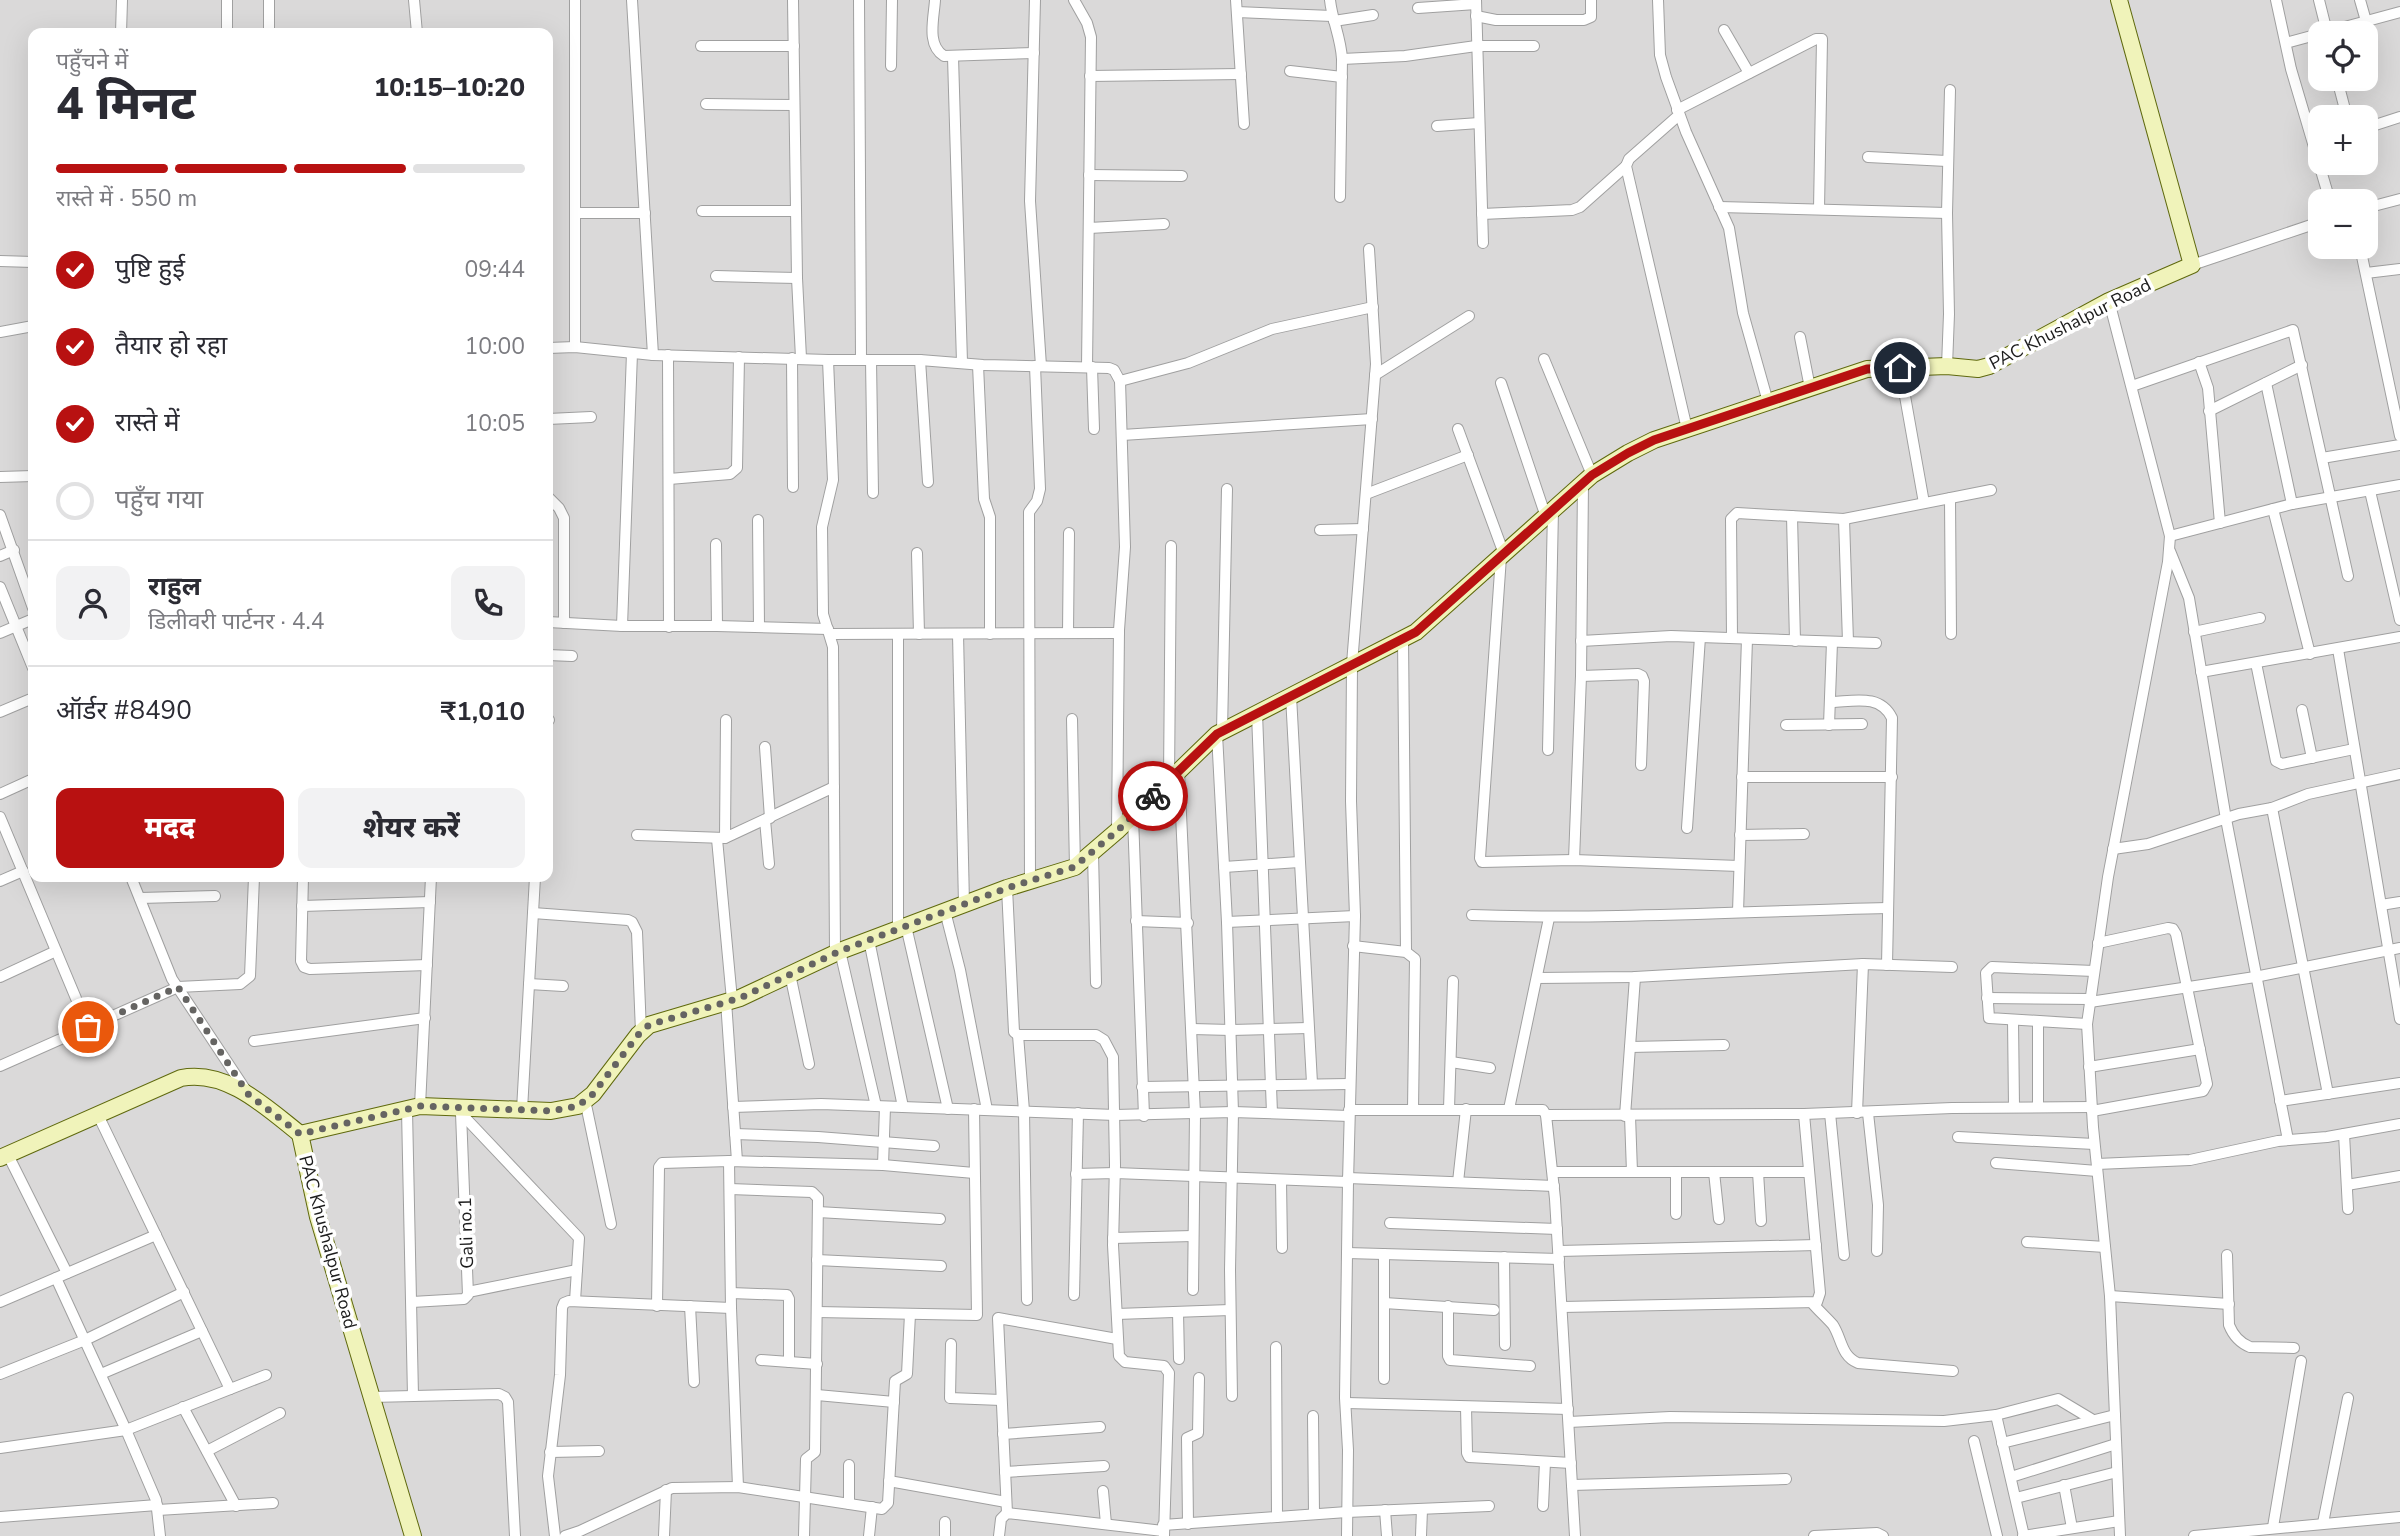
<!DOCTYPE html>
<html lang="hi">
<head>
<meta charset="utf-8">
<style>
	:root { --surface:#fff; --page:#f2f2f3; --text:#2b2b33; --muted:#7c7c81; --line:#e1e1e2; --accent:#b81111 }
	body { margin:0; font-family:"Nunito Sans","Noto Sans Devanagari",sans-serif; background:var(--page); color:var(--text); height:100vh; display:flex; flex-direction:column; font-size:26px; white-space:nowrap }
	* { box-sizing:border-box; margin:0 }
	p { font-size:23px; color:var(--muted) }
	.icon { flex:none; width:38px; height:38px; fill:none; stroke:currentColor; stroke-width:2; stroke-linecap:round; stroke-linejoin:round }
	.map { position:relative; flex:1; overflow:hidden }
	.panel { position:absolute; left:28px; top:28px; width:525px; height:854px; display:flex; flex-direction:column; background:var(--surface); border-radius:14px; box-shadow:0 7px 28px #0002 }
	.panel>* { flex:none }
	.buttons { position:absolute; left:2308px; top:21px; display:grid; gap:14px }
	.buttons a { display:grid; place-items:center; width:70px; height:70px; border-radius:14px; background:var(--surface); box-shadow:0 7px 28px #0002; font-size:35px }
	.pin { position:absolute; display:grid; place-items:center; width:60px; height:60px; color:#fff; margin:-30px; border:4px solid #fff; border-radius:50%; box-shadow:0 2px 7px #0007 }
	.courier { position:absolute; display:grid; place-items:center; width:70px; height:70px; margin:-35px; border:5px solid #b81111; border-radius:50%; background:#fff; color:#222; box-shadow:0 2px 9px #0007 }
	.summary em { font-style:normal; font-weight:800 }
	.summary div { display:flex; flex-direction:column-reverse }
	.summary { display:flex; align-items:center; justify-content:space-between; height:119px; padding:0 28px }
	h1 { font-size:46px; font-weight:800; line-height:52px }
	.bar { display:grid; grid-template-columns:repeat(4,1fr); gap:10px 7px; align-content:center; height:84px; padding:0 28px }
	.bar i { height:9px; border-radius:5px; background:var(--line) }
	.bar .on { background:var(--accent) }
	.bar p { grid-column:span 4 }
	.line { display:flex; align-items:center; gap:18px; padding:0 28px; border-top:2px solid var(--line) }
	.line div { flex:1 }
	.round { display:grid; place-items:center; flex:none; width:74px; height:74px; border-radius:14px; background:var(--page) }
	ol { padding:0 28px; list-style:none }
	li { display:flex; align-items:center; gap:21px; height:77px }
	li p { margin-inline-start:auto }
	li .icon { padding:7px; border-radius:50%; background:var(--accent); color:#fff; stroke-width:4 }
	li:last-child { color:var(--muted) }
	li i { width:38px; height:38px; border:4px solid var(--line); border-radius:50% }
	.action { display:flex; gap:14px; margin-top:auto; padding:14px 28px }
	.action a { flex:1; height:80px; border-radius:14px; background:var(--accent); color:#fff; font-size:28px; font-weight:800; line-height:80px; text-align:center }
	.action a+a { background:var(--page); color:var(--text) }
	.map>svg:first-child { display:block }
	.residential { fill:#dad9d9; fill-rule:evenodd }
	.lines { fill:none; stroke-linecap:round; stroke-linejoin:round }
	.street-casing { stroke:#a0a0a0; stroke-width:12 }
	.secondary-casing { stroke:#5f690e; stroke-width:18 }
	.street { stroke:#fff; stroke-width:10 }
	.secondary { stroke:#f0f3ba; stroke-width:16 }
	.done { stroke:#656462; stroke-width:7; stroke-dasharray:0 12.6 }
	.route { stroke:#b81111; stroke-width:9 }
	.labels { text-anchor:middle; stroke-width:7; stroke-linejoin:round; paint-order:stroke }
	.street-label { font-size:18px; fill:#1c1c1c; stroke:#fff }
</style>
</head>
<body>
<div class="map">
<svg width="2400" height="1536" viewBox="0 0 2400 1536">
	<rect width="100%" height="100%" fill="#ede9e3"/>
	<path class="residential" d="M0,0H2400V1536H0ZM33,33H548V877H33ZM2320,33H2366V79H2320ZM2320,117H2366V163H2320ZM2320,201H2366V247H2320Z"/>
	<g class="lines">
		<g class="street-casing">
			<g id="street">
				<path d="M227,0V33"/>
				<path d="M414,0L417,33"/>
				<path d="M632,0L653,355"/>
				<path d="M793,0L797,278L801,358"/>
				<path d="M859,0L861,359"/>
				<path d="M935,0C934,18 926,45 944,56L1034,53"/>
				<path d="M1035,0L1030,201L1041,366"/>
				<path d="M1074,0L1087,23L1091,37L1087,367"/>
				<path d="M1236,0L1244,124"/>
				<path d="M1330,0C1332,20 1341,38 1342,59L1340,197"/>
				<path d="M1476,0L1483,243"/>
				<path d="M1658,0L1660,55L1666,77L1686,132L1729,228L1743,313L1768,402"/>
				<path d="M2276,0L2291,69L2330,201"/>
				<path d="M2319,0L2327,32"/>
				<path d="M2360,0L2366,21"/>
				<path d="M1418,8L1476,4"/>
				<path d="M1237,12L1332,16"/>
				<path d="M1476,16L1496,20H1584L1591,17V0"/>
				<path d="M1334,21L1373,15"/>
				<path d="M1724,30L1749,73"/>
				<path d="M121,33L122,0"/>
				<path d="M269,33V0"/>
				<path d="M2286,43L2400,12"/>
				<path d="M701,46H794"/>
				<path d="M953,57L962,362"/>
				<path d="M1342,59L1405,56L1476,46H1534"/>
				<path d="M891,66L892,0"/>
				<path d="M1290,71L1342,77"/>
				<path d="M1090,76L1241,74"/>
				<path d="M2337,79L2347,117"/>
				<path d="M706,104L794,105"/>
				<path d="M1677,110L1816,39H1822L1819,209"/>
				<path d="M1679,115L1629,159L1626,166L1687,429"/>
				<path d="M1437,126L1479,123"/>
				<path d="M2366,128L2400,117"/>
				<path d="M1868,157L1947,161"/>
				<path d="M1089,175L1182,176"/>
				<path d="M1719,207L1947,213"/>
				<path d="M2366,208L2400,199"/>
				<path d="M702,211H796"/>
				<path d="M575,213H645"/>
				<path d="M1482,214L1572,210L1580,207L1626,166"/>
				<path d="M1089,228L1164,224"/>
				<path d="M2360,247L2400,436"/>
				<path d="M0,261L33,262"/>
				<path d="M2192,265L2320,222"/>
				<path d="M2366,273L2400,269"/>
				<path d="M716,276L797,278"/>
				<path d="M2109,301L2170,536L2168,562L2108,877L2087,1024L2093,1127L2110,1296L2120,1536"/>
				<path d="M0,332L33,326"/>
				<path d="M1800,337L1810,388"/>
				<path d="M575,347V0"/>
				<path d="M548,348L575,347L653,355L828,360H920L983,365L1109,368L1114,370L1120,381L1125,547L1119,630L1117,831"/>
				<path d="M668,355L669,627"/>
				<path d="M792,358L793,487"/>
				<path d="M1544,359L1592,475"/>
				<path d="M828,360L833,480L822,527L823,614L833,647L835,953"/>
				<path d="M871,360L873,493"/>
				<path d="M920,360L928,482"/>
				<path d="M2199,362L2208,388L2220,523"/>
				<path d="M978,365L984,499L990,517V634"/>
				<path d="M1947,366L1949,314L1947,213L1950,90"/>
				<path d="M1092,367L1094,429"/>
				<path d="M1900,368L1924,503"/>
				<path d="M1375,375L1469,316"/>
				<path d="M1120,381L1188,363L1272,329L1373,307"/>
				<path d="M1501,383L1546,517"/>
				<path d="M2266,383L2292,504"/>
				<path d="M2132,386L2293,330L2348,576"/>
				<path d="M2209,411L2302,365"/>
				<path d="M548,419L591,417"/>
				<path d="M1458,429L1504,554"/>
				<path d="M1122,435L1372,419"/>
				<path d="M2322,458L2400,445"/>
				<path d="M0,477L33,476"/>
				<path d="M669,479L730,474L737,468L739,357"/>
				<path d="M2370,491L2400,620"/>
				<path d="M1366,494L1468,455"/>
				<path d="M548,497L559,508L564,518V623"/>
				<path d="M1950,498L1951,634"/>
				<path d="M2273,509L2310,654"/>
				<path d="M0,515L33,608"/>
				<path d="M1792,516L1795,641"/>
				<path d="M1844,519L1848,642"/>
				<path d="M758,520L759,627"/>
				<path d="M1320,530L1363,529"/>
				<path d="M2170,536L2292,504L2400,485"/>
				<path d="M716,544L717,626"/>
				<path d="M2170,551L2189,598L2226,819L2288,1140"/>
				<path d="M917,553L919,634"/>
				<path d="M0,556L14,550"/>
				<path d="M1501,557L1480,858L1482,862L1574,860L1739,866"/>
				<path d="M0,587L33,668"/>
				<path d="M548,622L622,626H717L828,629"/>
				<path d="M622,626L632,353"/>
				<path d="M2194,632L2260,618"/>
				<path d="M0,633L33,619"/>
				<path d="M1068,633L1069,533"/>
				<path d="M830,634L1119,633"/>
				<path d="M898,634V929"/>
				<path d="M958,634L964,904"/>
				<path d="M1403,638L1406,952"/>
				<path d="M1732,638L1731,519L1737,513L1844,519L1991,490"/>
				<path d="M1581,641L1671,636L1876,643"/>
				<path d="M2338,649L2400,1019"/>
				<path d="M548,655L572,656"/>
				<path d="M2256,663L2276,761L2282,764L2354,749"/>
				<path d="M2201,672L2400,637"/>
				<path d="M1581,676L1638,674L1642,676L1644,681L1641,765"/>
				<path d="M1291,696L1312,1083"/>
				<path d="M1832,702C1855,701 1880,694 1892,718L1887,965"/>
				<path d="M2302,710L2312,758"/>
				<path d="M0,712L33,698"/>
				<path d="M1257,713L1272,1113"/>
				<path d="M1072,719L1075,867"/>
				<path d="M548,720H549"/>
				<path d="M1786,725L1862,724"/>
				<path d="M1829,725L1832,642"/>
				<path d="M1222,731L1227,489"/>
				<path d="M1217,734L1227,922L1233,1112L1230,1270L1232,1396"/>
				<path d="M765,747L770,818"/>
				<path d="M1548,750L1553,510"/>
				<path d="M1179,771L1195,1114L1193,1290"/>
				<path d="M1742,777H1892"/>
				<path d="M1169,780L1171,546"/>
				<path d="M0,794L33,779"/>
				<path d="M2272,808L2328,1094"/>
				<path d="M0,817L88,1027"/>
				<path d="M1133,817L1144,1116"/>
				<path d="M765,820L769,864"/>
				<path d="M1687,828L1700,637"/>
				<path d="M637,835L725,838L834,787"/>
				<path d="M1740,835L1804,834"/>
				<path d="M725,838L726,720"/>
				<path d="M717,839L732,1000"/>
				<path d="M2113,849L2148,844L2239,814L2272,808L2308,794L2400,774"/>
				<path d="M1093,853L1096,983"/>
				<path d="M1574,860L1581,676L1583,484"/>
				<path d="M1224,867L1299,862"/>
				<path d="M131,877L172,979L247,1092"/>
				<path d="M303,877L301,961L304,967L310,969L427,965"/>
				<path d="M0,881L23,871"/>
				<path d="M1030,881L1029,512L1037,501L1040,489L1035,366"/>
				<path d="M1007,888L1014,1032L1018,1035H1096L1104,1040L1113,1057L1115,1165L1113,1245L1119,1356L1125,1362L1164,1366L1169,1373L1164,1536"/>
				<path d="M140,898L215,896"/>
				<path d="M2381,905L2400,902"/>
				<path d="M302,906L430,902"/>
				<path d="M945,911L960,970L987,1110"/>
				<path d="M1738,912L1747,639"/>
				<path d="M533,913L628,920L632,922L637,932L641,1032"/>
				<path d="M1472,915C1611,920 1749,911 1888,908"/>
				<path d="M1136,921L1188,923"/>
				<path d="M1227,922L1355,916"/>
				<path d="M906,926L948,1109"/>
				<path d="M869,940L903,1107"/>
				<path d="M1353,946L1406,952L1415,959L1413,1110"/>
				<path d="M840,951L876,1106"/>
				<path d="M790,974L809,1064"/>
				<path d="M0,977L56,951"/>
				<path d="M1537,978L1635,977L1863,964L1952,967"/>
				<path d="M529,984L563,986"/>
				<path d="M1987,998L2090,999"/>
				<path d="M726,1001L737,1161"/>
				<path d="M2090,1002L2255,977L2400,948"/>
				<path d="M2013,1020L2014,1107"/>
				<path d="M2038,1022V1107"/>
				<path d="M2087,1024L1989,1018L1986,973L1992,967L2094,971"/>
				<path d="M1192,1029L1231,1030L1308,1028"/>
				<path d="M1018,1035L1024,1111L1027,1300"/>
				<path d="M254,1041L425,1018"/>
				<path d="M1630,1047L1724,1045"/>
				<path d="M1451,1062L1490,1068"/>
				<path d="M0,1066L178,987L240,984L250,976L254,877"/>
				<path d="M2089,1067L2200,1049"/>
				<path d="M1142,1087L1349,1084"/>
				<path d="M585,1100L611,1224"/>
				<path d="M2280,1101L2400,1083"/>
				<path d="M420,1106L431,877"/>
				<path d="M733,1107L821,1104L1115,1115L1233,1112L1349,1116"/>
				<path d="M456,1108L579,1238L575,1301"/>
				<path d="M1449,1109L1453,981"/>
				<path d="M1509,1109L1549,918"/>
				<path d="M407,1110L413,1396"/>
				<path d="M522,1110L535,877"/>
				<path d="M1349,1110H1543L1546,1115L1555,1199L1575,1536"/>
				<path d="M2092,1111L2203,1091L2207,1084L2176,934L2173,929L2168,928L2098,943"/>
				<path d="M1830,1113L1844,1255"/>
				<path d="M1857,1113L1863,964"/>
				<path d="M1868,1113L1878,1205L1877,1251"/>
				<path d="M98,1115L230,1389"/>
				<path d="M1546,1115L1804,1114L1952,1108L2092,1107"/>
				<path d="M1625,1116L1635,977"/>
				<path d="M1630,1116L1632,1172"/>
				<path d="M735,1134L818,1137L934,1146"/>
				<path d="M2344,1134L2348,1209"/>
				<path d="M1958,1137L2094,1144"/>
				<path d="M8,1155L67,1273"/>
				<path d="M729,1161L731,1308L738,1487"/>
				<path d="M1996,1163L2097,1171"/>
				<path d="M2097,1164L2190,1160L2278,1141L2327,1137L2400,1124"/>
				<path d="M883,1165L885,1107"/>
				<path d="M1553,1172H1809"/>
				<path d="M1714,1172L1719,1219"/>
				<path d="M1758,1172L1761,1221"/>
				<path d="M1076,1174L1115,1173L1348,1182"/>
				<path d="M1348,1178L1554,1186"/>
				<path d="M1281,1180L1282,1248"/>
				<path d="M1458,1182L1466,1109"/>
				<path d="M2347,1185L2400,1176"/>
				<path d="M730,1189L812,1192L818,1198L815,1452L806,1459L804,1536"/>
				<path d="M818,1212L940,1219"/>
				<path d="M1676,1214V1172"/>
				<path d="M1390,1223L1557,1229"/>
				<path d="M1113,1238L1193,1236"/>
				<path d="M2027,1242L2105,1247"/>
				<path d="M1559,1251L1816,1245"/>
				<path d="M1347,1253L1559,1259"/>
				<path d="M2227,1255L2229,1325C2233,1335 2240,1343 2250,1347L2294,1348"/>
				<path d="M1504,1257L1505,1345"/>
				<path d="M817,1260L941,1266"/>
				<path d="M56,1278L126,1430L156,1500L160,1536"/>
				<path d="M468,1292L577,1270"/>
				<path d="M731,1293L787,1295L789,1299V1362"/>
				<path d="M1074,1295L1078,1113"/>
				<path d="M2110,1296L2229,1304"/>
				<path d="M0,1302L156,1235"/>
				<path d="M412,1302L464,1299L468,1295L461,1113"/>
				<path d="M1384,1303L1494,1310"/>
				<path d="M1813,1304C1819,1311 1827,1318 1833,1325C1842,1339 1841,1356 1858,1363L1953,1371"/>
				<path d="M657,1306L659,1167L662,1163L729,1161L883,1165L974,1173"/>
				<path d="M690,1306L694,1382"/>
				<path d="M1448,1306V1356L1450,1360L1530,1366"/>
				<path d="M1562,1307L1817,1302L1820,1293L1804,1114"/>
				<path d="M817,1312L977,1315L974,1109"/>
				<path d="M1178,1312L1179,1359"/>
				<path d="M1117,1314L1230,1310"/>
				<path d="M951,1344L950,1398L1001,1400"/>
				<path d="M1276,1347L1277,1517"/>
				<path d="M761,1360L817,1364"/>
				<path d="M0,1374L85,1340L184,1292"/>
				<path d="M101,1374L202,1331"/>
				<path d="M1384,1379V1254"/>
				<path d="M817,1395L894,1402"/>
				<path d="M371,1397L499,1394L505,1397L508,1402L515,1536"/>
				<path d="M1347,1403L1568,1409"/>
				<path d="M183,1407L236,1506"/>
				<path d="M1466,1407L1467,1453L1469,1457L1571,1463"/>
				<path d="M1996,1415L2024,1536"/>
				<path d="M1313,1416L1314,1514"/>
				<path d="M1569,1422L1670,1417L1944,1421L1996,1415L2058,1399L2093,1420"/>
				<path d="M1003,1434L1100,1427"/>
				<path d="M1974,1441L1997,1536"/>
				<path d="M2002,1443L2115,1415"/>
				<path d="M0,1448L126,1430L266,1375"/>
				<path d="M207,1451L280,1413"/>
				<path d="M550,1452L599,1451"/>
				<path d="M849,1465V1504"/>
				<path d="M1005,1472L1104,1466"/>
				<path d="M2011,1477L2116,1444"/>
				<path d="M889,1481L1006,1502"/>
				<path d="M1572,1485L1786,1479"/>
				<path d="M2064,1485L2072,1528"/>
				<path d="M1103,1491L1106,1524"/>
				<path d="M2016,1498L2117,1472"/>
				<path d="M1543,1506L1545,1462"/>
				<path d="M158,1510L273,1503"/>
				<path d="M1385,1510L1387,1536"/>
				<path d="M1007,1513L998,1318L1117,1339"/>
				<path d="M0,1517L157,1505"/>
				<path d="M945,1522V1536"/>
				<path d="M2323,1523L2348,1398"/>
				<path d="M1188,1524L1187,1438L1198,1433L1199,1378"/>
				<path d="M1163,1525L1347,1512L1489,1506"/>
				<path d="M2273,1527L2301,1361"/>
				<path d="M555,1536L548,1476L560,1375L562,1308L564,1303L569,1301L731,1308"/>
				<path d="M565,1536L580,1531L672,1488L738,1487L882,1509L888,1503L895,1381L907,1374L910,1314"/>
				<path d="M664,1536L666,1490"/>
				<path d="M869,1536L872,1507"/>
				<path d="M999,1536L1001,1519L1007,1513L1163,1531"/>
				<path d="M1347,1536L1348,1450L1345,1398L1348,1182L1355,916L1351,801L1352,664L1376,364L1369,249"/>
				<path d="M1421,1536L1422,1509"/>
				<path d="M1814,1536L1877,1533L1883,1536"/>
				<path d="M2023,1536L2119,1521"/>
				<path d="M2194,1536L2400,1517"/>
			</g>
		</g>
		<g class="secondary-casing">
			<g id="secondary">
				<path d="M0,1158L181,1078C227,1069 267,1108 300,1134"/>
				<path d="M413,1536L318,1217L300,1134L420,1106L551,1111L578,1106L593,1094L638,1035L649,1025L740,998L840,951L1007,888L1075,867L1117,831L1217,734L1416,632L1592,475L1628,453L1654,440L1867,369L1947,366L1978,369L1989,366L2109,301L2192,265L2119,0"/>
			</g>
		</g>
		<use href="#street" class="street"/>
		<use href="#secondary" class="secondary"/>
	</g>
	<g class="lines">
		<path class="done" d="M88,1027L178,987L248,1094L300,1134L421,1106L551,1111L578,1106L593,1094L638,1035L649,1025L740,998L840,951L1007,888L1074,867L1117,831L1153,796"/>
		<path class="route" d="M1153,796L1217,734L1416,632L1592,475L1628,453L1654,440L1867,369L1900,368"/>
	</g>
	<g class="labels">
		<g class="street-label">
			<text transform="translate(2070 324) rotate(-27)" y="6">PAC Khushalpur Road</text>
			<text transform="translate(466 1233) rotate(-92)" y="6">Gali no.1</text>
			<text transform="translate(328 1242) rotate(75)" y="6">PAC Khushalpur Road</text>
		</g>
	</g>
</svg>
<div class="buttons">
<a><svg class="icon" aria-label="locate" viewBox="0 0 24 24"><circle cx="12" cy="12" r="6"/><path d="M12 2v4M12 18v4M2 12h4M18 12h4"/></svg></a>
<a>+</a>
<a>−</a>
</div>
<div class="pin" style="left:88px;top:1027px;background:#ea580c"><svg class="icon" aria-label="bag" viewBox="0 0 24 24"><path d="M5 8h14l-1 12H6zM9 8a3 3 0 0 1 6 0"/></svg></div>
<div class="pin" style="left:1900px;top:368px;background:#1f2937"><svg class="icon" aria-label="home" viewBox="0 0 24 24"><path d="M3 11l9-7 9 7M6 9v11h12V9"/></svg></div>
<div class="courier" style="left:1153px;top:796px"><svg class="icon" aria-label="bike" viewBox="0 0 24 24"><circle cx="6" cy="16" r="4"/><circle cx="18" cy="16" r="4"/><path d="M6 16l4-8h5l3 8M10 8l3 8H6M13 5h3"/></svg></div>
<section class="panel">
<div class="summary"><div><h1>4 मिनट</h1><p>पहुँचने में</p></div><em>10:15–10:20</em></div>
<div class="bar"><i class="on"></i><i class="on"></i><i class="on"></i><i></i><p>रास्ते में · 550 m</p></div>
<ol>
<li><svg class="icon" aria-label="check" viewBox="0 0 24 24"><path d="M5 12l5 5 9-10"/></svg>पुष्टि हुई<p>09:44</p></li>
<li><svg class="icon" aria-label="check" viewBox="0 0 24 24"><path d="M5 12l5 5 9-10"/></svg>तैयार हो रहा<p>10:00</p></li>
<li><svg class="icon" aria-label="check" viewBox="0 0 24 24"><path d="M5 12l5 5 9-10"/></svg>रास्ते में<p>10:05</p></li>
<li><i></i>पहुँच गया</li>
</ol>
<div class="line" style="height:126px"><a class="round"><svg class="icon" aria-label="person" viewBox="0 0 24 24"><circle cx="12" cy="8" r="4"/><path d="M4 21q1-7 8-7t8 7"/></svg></a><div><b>राहुल</b><p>डिलीवरी पार्टनर · 4.4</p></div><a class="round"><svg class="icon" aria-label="phone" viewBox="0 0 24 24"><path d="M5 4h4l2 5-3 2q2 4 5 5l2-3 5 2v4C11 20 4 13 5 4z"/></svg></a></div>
<div class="line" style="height:91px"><div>ऑर्डर #8490</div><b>₹1,010</b></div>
<div class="action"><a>मदद</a><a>शेयर करें</a></div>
</section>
</div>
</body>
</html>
